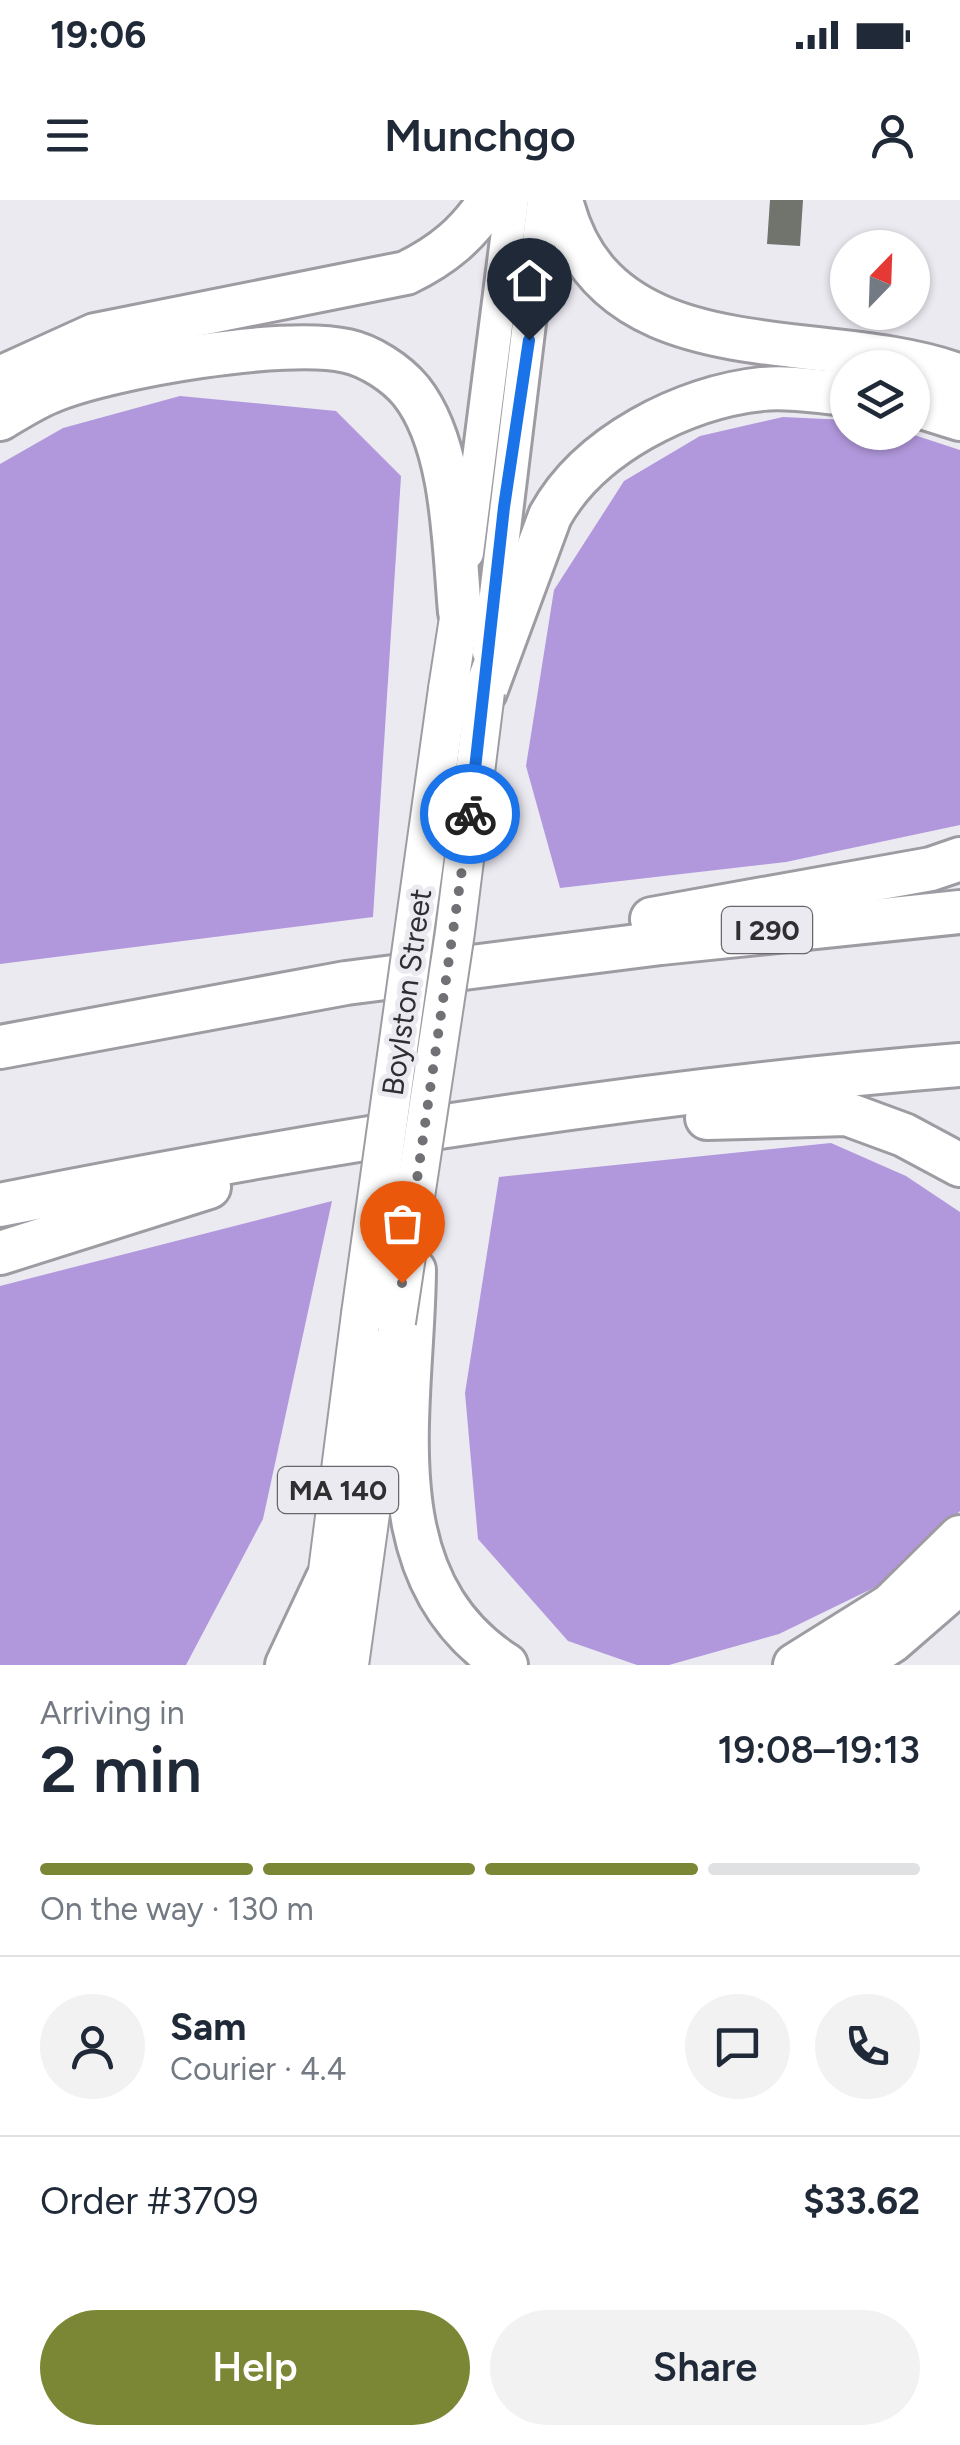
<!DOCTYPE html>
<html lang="en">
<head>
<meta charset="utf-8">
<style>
	:root { --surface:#fff; --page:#f2f2f3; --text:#1f2937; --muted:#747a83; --line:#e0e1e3; --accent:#7c8735 }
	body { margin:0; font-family:Figtree,sans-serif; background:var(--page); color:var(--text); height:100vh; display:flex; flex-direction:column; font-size:38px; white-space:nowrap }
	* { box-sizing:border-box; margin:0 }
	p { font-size:32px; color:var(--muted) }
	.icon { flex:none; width:55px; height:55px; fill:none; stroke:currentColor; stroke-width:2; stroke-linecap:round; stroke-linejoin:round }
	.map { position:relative; height:1465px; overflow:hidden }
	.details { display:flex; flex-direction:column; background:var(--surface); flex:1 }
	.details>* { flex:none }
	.needle { width:65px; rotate:23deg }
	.fabs { position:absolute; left:830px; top:30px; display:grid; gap:20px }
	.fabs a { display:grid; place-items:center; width:100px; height:100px; border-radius:50%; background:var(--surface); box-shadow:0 2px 8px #0004; font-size:50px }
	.pin { position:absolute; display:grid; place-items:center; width:85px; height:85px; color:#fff; margin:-102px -42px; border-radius:50% 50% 50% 0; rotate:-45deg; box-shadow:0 0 10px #0007 }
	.pin .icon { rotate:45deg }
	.courier { position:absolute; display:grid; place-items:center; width:100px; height:100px; margin:-50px; border:8px solid #1a73e8; border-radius:50%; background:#fff; color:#222; box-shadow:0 2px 12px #0007 }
	.headline em { font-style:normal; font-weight:600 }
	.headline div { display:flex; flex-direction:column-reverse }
	.headline { display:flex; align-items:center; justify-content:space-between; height:170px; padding:0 40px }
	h1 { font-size:65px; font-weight:600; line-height:75px }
	.bar { display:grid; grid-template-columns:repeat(4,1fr); gap:15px 10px; align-content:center; height:120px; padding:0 40px }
	.bar i { height:12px; border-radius:8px; background:var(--line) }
	.bar .selected { background:var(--accent) }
	.bar p { grid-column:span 4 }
	.line { display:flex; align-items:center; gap:25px; padding:0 40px; border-top:2px solid var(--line) }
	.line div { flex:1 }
	.round { display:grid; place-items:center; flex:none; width:105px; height:105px; border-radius:52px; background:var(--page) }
	.button { display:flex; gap:20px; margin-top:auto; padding:20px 40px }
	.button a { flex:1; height:115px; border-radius:60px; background:var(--accent); color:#fff; font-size:40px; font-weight:600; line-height:115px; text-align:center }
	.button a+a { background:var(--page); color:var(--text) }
	.status { display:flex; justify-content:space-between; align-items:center; height:70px; padding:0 50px; background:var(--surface); direction:ltr }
	.status svg { height:28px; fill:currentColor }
	header { display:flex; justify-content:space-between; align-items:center; height:130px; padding:0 40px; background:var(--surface); font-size:45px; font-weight:600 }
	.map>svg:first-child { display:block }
	.forest { fill:#b198dc }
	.building { fill:#71736d }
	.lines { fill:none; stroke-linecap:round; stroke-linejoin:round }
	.secondary-casing { stroke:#9e9ca2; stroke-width:38 }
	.primary-casing { stroke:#9e9ca2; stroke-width:42 }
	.motorway-casing { stroke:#9e9ca2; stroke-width:48 }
	.secondary { stroke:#fff; stroke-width:32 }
	.primary { stroke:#fff; stroke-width:38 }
	.motorway { stroke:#fff; stroke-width:42 }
	.primary-bridge-casing { stroke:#9e9ca2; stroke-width:42; stroke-linecap:butt }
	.primary-bridge { stroke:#fff; stroke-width:38 }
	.done { stroke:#717074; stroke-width:10; stroke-dasharray:0 18 }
	.route { stroke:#1a73e8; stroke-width:12 }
	.labels { text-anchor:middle; stroke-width:10; stroke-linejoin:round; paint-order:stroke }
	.shield { fill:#eceaf1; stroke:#68666b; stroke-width:2.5 }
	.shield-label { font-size:28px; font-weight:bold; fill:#2f2e31 }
	.street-label { font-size:30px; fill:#2f2e31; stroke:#eceaf1 }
</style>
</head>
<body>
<div class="status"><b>19:06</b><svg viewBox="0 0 49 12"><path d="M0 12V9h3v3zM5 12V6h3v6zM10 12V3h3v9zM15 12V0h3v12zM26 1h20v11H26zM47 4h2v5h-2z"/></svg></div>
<header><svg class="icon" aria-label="menu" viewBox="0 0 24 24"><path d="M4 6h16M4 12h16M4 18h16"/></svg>Munchgo<svg class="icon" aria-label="person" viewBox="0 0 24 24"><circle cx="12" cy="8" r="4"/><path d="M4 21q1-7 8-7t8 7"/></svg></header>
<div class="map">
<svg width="960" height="1465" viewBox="0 0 960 1465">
	<rect width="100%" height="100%" fill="#eceaf1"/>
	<g class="forest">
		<path d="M180,196L336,211L401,276L373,717L0,764V264L63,228Z"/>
		<path d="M783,217L847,220L848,232L908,233L960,250V625L786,662L560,688L526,566L554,390L624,281L700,236Z"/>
		<path d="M831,943L906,976L960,1012V1311L896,1377L779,1434L669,1465H637L568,1441L478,1339L465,1193L499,977Z"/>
		<path d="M332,1001L263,1319L186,1465H0V1086Z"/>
	</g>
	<path class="building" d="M770,0H803L800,46L767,44Z"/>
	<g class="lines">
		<g class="secondary-casing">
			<g id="secondary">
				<path d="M467,353L512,0"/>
				<path d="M489,452L544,0"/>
			</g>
		</g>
		<g class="primary-casing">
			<g id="primary">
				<path d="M448,489L460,412"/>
				<path d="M316,1465L361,1114"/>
				<path d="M349,1465L394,1141"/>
			</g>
		</g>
		<g class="motorway-casing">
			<g id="motorway">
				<path d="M561,0C605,180 825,125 960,176"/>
				<path d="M0,178L95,135L406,73C443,55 468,34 490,0"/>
				<path d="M912,204L960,219"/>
				<path d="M0,219C17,209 35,197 54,190C114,166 285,137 347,151C370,156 396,173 411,191C454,245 454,345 460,412"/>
				<path d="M485,492L550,316C589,245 684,197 762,189C790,186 820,192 848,194"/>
				<path d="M652,719L931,669L960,659"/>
				<path d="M0,847L346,783L661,743L960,712"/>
				<path d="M707,918L847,914L904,935L960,965"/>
				<path d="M0,1005C316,942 639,891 960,865"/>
				<path d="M0,1053L209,987"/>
				<path d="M414,1070C413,1208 370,1377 506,1465"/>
				<path d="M287,1465L327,1380"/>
				<path d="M795,1465L891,1405L960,1337"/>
				<path d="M855,1465L892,1441L960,1382"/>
			</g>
		</g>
		<use href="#secondary" class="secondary"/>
		<use href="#primary" class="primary"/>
		<use href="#motorway" class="motorway"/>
		<g class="primary-bridge-casing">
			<g id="primary-bridge">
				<path d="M361,1114L448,489"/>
				<path d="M396,1122L455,732L485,492"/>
			</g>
		</g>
		<use href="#primary-bridge" class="primary-bridge"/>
	</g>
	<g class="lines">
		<path class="done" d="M402,1083L470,614"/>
		<path class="route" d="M470,614L504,307L529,140"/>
	</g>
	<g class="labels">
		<g class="shield">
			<rect x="722" y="707" width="90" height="46" rx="8"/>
			<rect x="278" y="1267" width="120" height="46" rx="8"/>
		</g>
		<g class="shield-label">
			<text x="767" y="740">I 290</text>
			<text x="338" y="1300">MA 140</text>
		</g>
		<g class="street-label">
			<text transform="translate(407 792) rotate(-82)" y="10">Boylston Street</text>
		</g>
	</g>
</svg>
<div class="fabs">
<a><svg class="needle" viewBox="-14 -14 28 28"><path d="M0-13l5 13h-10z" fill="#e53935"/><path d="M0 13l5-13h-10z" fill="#747a83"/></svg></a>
<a><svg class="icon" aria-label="layers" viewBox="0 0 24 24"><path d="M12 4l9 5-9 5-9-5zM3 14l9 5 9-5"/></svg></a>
</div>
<div class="pin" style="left:402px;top:1083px;background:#ea580c"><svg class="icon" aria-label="bag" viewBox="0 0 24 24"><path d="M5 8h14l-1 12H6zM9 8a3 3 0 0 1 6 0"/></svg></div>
<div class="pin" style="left:529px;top:140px;background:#1f2937"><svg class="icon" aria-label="home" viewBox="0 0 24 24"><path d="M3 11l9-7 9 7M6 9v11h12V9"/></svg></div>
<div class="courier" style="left:470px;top:614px"><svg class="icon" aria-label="bike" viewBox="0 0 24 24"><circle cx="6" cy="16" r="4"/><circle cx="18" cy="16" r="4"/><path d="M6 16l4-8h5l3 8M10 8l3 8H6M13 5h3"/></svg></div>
</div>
<section class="details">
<div class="headline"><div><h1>2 min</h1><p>Arriving in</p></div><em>19:08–19:13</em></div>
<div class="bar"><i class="selected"></i><i class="selected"></i><i class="selected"></i><i></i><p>On the way · 130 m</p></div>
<div class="line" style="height:180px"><a class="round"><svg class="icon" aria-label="person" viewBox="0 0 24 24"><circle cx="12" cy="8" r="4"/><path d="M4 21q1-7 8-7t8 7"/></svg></a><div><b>Sam</b><p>Courier · 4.4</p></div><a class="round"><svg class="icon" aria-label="chat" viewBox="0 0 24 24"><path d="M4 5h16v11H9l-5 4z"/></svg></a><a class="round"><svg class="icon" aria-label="phone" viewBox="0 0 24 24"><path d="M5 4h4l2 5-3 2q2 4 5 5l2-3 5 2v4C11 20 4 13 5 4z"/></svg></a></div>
<div class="line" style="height:130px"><div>Order #3709</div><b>$33.62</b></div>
<div class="button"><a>Help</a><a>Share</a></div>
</section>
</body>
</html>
